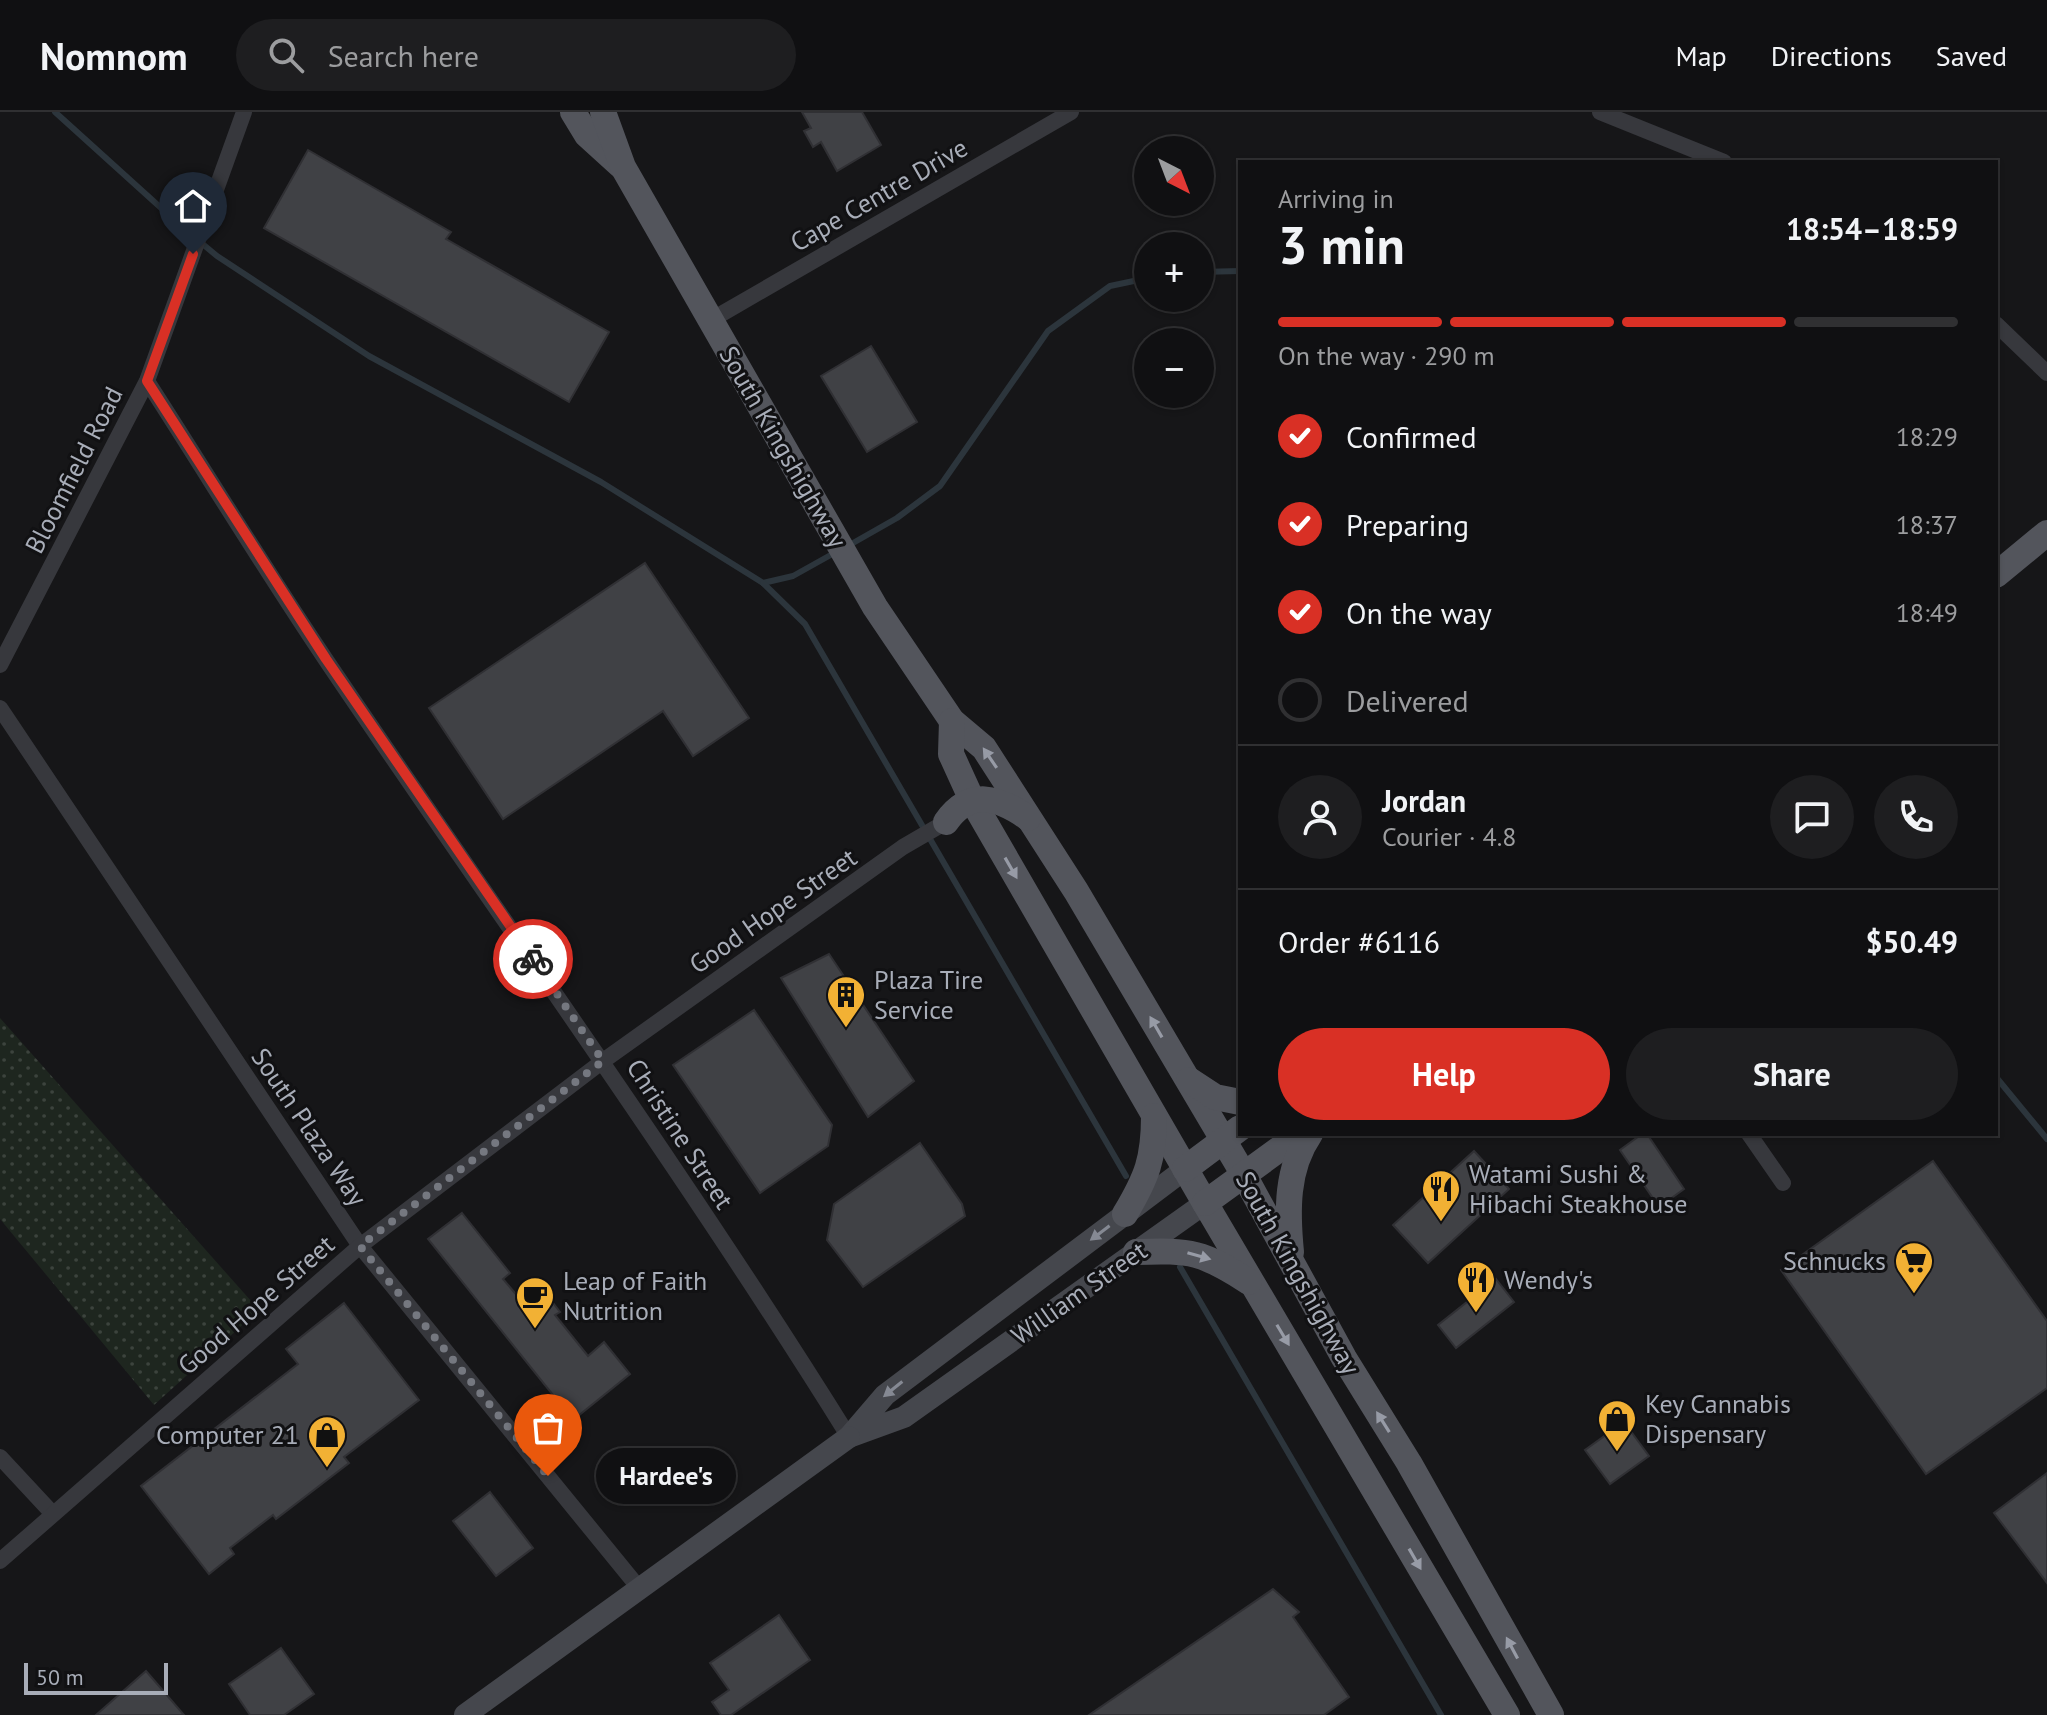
<!DOCTYPE html>
<html lang="en">
<head>
<meta charset="utf-8">
<style>
	:root { --surface:#101012; --page:#1e1e20; --text:#f1f3f6; --muted:#9c9d9f; --line:#303032; --accent:#d93025 }
	body { margin:0; font-family:"PT Sans",sans-serif; background:var(--page); color:var(--text); height:100vh; display:flex; flex-direction:column; font-size:30px; white-space:nowrap }
	* { box-sizing:border-box; margin:0 }
	p { font-size:26px; color:var(--muted) }
	.icon { flex:none; width:44px; height:44px; fill:none; stroke:currentColor; stroke-width:2; stroke-linecap:round; stroke-linejoin:round }
	.map { position:relative; flex:1; overflow:hidden }
	.panel { position:absolute; left:1238px; top:48px; width:760px; height:976px; display:flex; flex-direction:column; background:var(--surface); border-radius:0px; box-shadow:0 2px 6px #0004,0 0 0 2px var(--line) }
	.panel>* { flex:none }
	.needle { width:52px; rotate:138deg }
	.fabs { position:absolute; left:1134px; top:24px; display:grid; gap:16px }
	.fabs a { display:grid; place-items:center; width:80px; height:80px; border-radius:50%; background:var(--surface); box-shadow:0 2px 6px #0004,0 0 0 2px var(--line); font-size:40px }
	.scale { position:absolute; left:24px; bottom:20px; width:144px; box-sizing:border-box; padding-left:8px; border:4px solid #a8adb8; border-top:0; font-size:22px; line-height:28px; white-space:nowrap; color:#a8adb8; -webkit-text-stroke:6px #111113; paint-order:stroke }
	.pin { position:absolute; display:grid; place-items:center; width:68px; height:68px; color:#fff; margin:-82px -34px; border-radius:50% 50% 50% 0; rotate:-45deg; box-shadow:0 0 8px #0007 }
	.pin .icon { rotate:45deg }
	.courier { position:absolute; display:grid; place-items:center; width:80px; height:80px; margin:-40px; border:6px solid #d93025; border-radius:50%; background:#fff; color:#222; box-shadow:0 2px 10px #0007 }
	.bubble { position:absolute; height:56px; border-radius:28px; background:var(--surface); box-shadow:0 2px 6px #0004,0 0 0 2px var(--line); font-size:26px; font-weight:600; line-height:56px; text-align:center }
	.headline em { font-style:normal; font-weight:600 }
	.headline div { display:flex; flex-direction:column-reverse }
	.headline { display:flex; align-items:center; justify-content:space-between; height:136px; padding:0 40px }
	h1 { font-size:52px; font-weight:600; line-height:60px }
	.bar { display:grid; grid-template-columns:repeat(4,1fr); gap:12px 8px; align-content:center; height:96px; padding:0 40px }
	.bar i { height:10px; border-radius:6px; background:var(--line) }
	.bar .on { background:var(--accent) }
	.bar p { grid-column:span 4 }
	.line { display:flex; align-items:center; gap:20px; padding:0 40px; border-top:2px solid var(--line) }
	.line div { flex:1 }
	.round { display:grid; place-items:center; flex:none; width:84px; height:84px; border-radius:42px; background:var(--page) }
	ol { padding:0 40px; list-style:none }
	li { display:flex; align-items:center; gap:24px; height:88px }
	li p { margin-inline-start:auto }
	li .icon { padding:8px; border-radius:50%; background:var(--accent); color:#fff; stroke-width:4 }
	li:last-child { color:var(--muted) }
	li i { width:44px; height:44px; border:4px solid var(--line); border-radius:50% }
	.cta { display:flex; gap:16px; margin-top:auto; padding:16px 40px }
	.cta a { flex:1; height:92px; border-radius:48px; background:var(--accent); color:#fff; font-size:32px; font-weight:600; line-height:92px; text-align:center }
	.cta a+a { background:var(--page); color:var(--text) }
	header { display:flex; align-items:center; gap:48px; box-sizing:border-box; height:112px; padding:0 40px; background:var(--surface); border-bottom:2px solid var(--line) }
	header strong { font-size:38px }
	nav { display:flex; gap:44px; margin-inline-start:auto; font-size:28px }
	.search { width:560px; height:72px; background:var(--page); display:flex; align-items:center; gap:20px; box-sizing:border-box; padding:0 28px; border-radius:44px; color:var(--muted); font-size:30px }
	.map>svg:first-child { display:block }
	.grass { fill:url(#grass-dots) }
	.lines { fill:none; stroke-linecap:round; stroke-linejoin:round }
	.stream { stroke:#2c353c; stroke-width:6 }
	.building { fill:#404145; stroke:#303034; stroke-width:2 }
	.street { stroke:#37383d; stroke-width:16 }
	.secondary { stroke:#45474d; stroke-width:22 }
	.primary { stroke:#53555c; stroke-width:26 }
	.oneway { fill:#979ba6 }
	.oneway2 { fill:#858993 }
	.done { stroke:#757880; stroke-width:8; stroke-dasharray:0 14.4 }
	.route { stroke:#d93025; stroke-width:10 }
	.labels { text-anchor:middle; stroke-width:6; stroke-linejoin:round; paint-order:stroke }
	.street-label { font-size:26px; fill:#a8adb8; stroke:#111113 }
	.poi-label { font-size:26px; fill:#a8adb8; stroke:#111113; text-anchor:start }
</style>
</head>
<body>
<header>
<strong>Nomnom</strong>
<div class="search"><svg class="icon" aria-label="search" viewBox="0 0 24 24"><circle cx="10" cy="10" r="6"/><path d="M15 15l6 6"/></svg>Search here</div>
<nav><a>Map</a><a>Directions</a><a>Saved</a></nav>
</header>
<div class="map">
<svg width="2047" height="1603" viewBox="0 0 2047 1603">
	<defs>
		<pattern id="grass-dots" width="8" height="8" patternUnits="userSpaceOnUse" patternTransform="scale(2)"><rect width="8" height="8" fill="#1e261f"/><path d="M2 2h.1M6 6h.1" fill="none" stroke="#3c433d" stroke-width="1.8" stroke-linecap="round"/></pattern>
	</defs>
	<rect width="100%" height="100%" fill="#161618"/>
	<path class="grass" d="M0,906L259,1198L154,1293L0,1107Z"/>
	<g class="lines">
		<g class="stream">
			<path d="M55,0L181,114L217,144L369,244L601,370L763,471L793,464L836,440"/>
			<path d="M1200,160L1240,159"/>
			<path d="M846,435L897,406L940,374L1048,219L1110,174L1148,166"/>
			<path d="M763,471L805,512L1126,1064"/>
			<path d="M1996,965L2047,1027"/>
			<path d="M1180,1155L1441,1603"/>
		</g>
	</g>
	<g class="building">
		<path d="M802,0H862L881,33L837,59L821,30L813,35L804,19L811,16Z"/>
		<path d="M308,38L451,120L446,127L609,220L569,290L264,116Z"/>
		<path d="M871,234L917,310L867,340L821,264Z"/>
		<path d="M645,451L749,606L693,644L663,599L503,707L429,596Z"/>
		<path d="M829,842L914,969L868,1005L781,866Z"/>
		<path d="M754,898L832,1013L828,1034L760,1081L673,953Z"/>
		<path d="M1642,1022H1647L1684,1077L1659,1095L1620,1038Z"/>
		<path d="M920,1031L962,1092L965,1104L863,1175L827,1128L834,1092Z"/>
		<path d="M1474,1039L1509,1077L1428,1151L1393,1113Z"/>
		<path d="M1933,1049L2047,1209V1276L1926,1362L1781,1158Z"/>
		<path d="M462,1101L510,1161L503,1167L525,1193L543,1178L560,1200L555,1203L588,1244L604,1230L630,1262L573,1308L428,1127Z"/>
		<path d="M1496,1167L1514,1190L1456,1236L1438,1213Z"/>
		<path d="M344,1191L419,1288L344,1345L349,1351L276,1407L273,1403L230,1436L234,1442L209,1462L141,1374L298,1252L286,1237Z"/>
		<path d="M1624,1310L1649,1344L1610,1372L1585,1338Z"/>
		<path d="M2047,1361V1471L1994,1401Z"/>
		<path d="M490,1380L533,1436L496,1464L453,1409Z"/>
		<path d="M1273,1477L1299,1500L1293,1505L1349,1585L1324,1603H1089Z"/>
		<path d="M779,1503L810,1548L731,1603H721L712,1590L729,1578L710,1551Z"/>
		<path d="M281,1536L314,1582L284,1603H250L229,1572Z"/>
		<path d="M146,1559L184,1603H96Z"/>
	</g>
	<g class="lines">
		<g class="street">
			<path d="M1600,0L1724,50"/>
			<path d="M711,208L1071,0"/>
			<path d="M1996,212L2047,261"/>
			<path d="M147,269C207,362 264,456 326,548C501,807 684,1060 849,1325"/>
			<path d="M0,553L147,269L244,0"/>
			<path d="M0,596L360,1134L639,1476"/>
			<path d="M1749,1022L1783,1071"/>
			<path d="M0,1345L53,1402"/>
			<path d="M0,1449L360,1134L603,949L903,735L946,710"/>
		</g>
		<g class="secondary">
			<path d="M1185,1057L885,1283L849,1325L904,1305L1205,1091"/>
			<path d="M465,1603L849,1325"/>
		</g>
		<g class="primary">
			<path d="M573,0L587,23L620,53"/>
			<path d="M603,0L623,55L875,495L952,609L984,636L1076,779L1244,1063L1344,1246L1409,1351L1551,1603"/>
			<path d="M1996,463L2047,421"/>
			<path d="M952,609L951,642L972,688L1205,1091L1507,1603"/>
			<path d="M946,710C970,676 998,685 1028,706"/>
			<path d="M1189,968L1215,985L1240,990"/>
			<path d="M1185,1057L1240,1016"/>
			<path d="M1205,1091L1300,1022"/>
			<path d="M1125,1102C1147,1065 1154,1047 1154,1004"/>
			<path d="M1136,1140C1191,1138 1203,1140 1249,1170"/>
			<path d="M1291,1140C1287,1099 1286,1057 1310,1022"/>
		</g>
	</g>
	<defs><path id="oneway-solid" d="M-6-.8H1V-3.2L6.5 0L1 3.2V.8H-6Z" transform="scale(2)"/></defs>
	<g class="oneway">
		<use href="#oneway-solid" transform="translate(990 646) rotate(-124)"/>
		<use href="#oneway-solid" transform="translate(1011 756) rotate(60)"/>
		<use href="#oneway-solid" transform="translate(1156 915) rotate(-120)"/>
		<use href="#oneway-solid" transform="translate(1199 1144) rotate(16)"/>
		<use href="#oneway-solid" transform="translate(1283 1223) rotate(59)"/>
		<use href="#oneway-solid" transform="translate(1383 1310) rotate(-122)"/>
		<use href="#oneway-solid" transform="translate(1415 1447) rotate(60)"/>
		<use href="#oneway-solid" transform="translate(1512 1536) rotate(-118)"/>
	</g>
	<g class="oneway2">
		<use href="#oneway-solid" transform="translate(1100 1121) rotate(143)"/>
		<use href="#oneway-solid" transform="translate(893 1277) rotate(141)"/>
	</g>
	<g class="lines">
		<path class="done" d="M533,847L603,949L360,1134L548,1364"/>
		<path class="route" d="M193,142L147,269L326,547L533,847"/>
	</g>
	<defs>
		<g id="building-pin" transform="scale(2)"><path d="M0 17L-7.5 6A9.5 9.5 0 1 1 7.5 6Z" fill="#f2b134" stroke="#111113"/><path d="M-4-6H4V6H1V3H-1V6H-4ZM-2.5-4.3h1.7v1.8h-1.7ZM.8-4.3h1.7v1.8H.8ZM-2.5-1h1.7V.8h-1.7ZM.8-1h1.7V.8H.8Z" fill="#111"/></g>
		<g id="restaurant-pin" transform="scale(2)"><path d="M0 17L-7.5 6A9.5 9.5 0 1 1 7.5 6Z" fill="#f2b134" stroke="#111113"/><path d="M-5-6h1v4h1v-4h1v4h1v-4h1v5L-1.5 .5V6h-2V.5L-5-1ZM5-6V6H3V1.5H1.5Q1.5-4 5-6Z" fill="#111"/></g>
		<g id="supermarket-pin" transform="scale(2)"><path d="M0 17L-7.5 6A9.5 9.5 0 1 1 7.5 6Z" fill="#f2b134" stroke="#111113"/><path d="M-6-5.5h2.5l.6 2H6L4.5 2H-2.5L-4.4-4H-6ZM-1.5 3.2a1.3 1.3 0 1 0 .1 0ZM3 3.2a1.3 1.3 0 1 0 .1 0Z" fill="#111"/></g>
		<g id="cafe-pin" transform="scale(2)"><path d="M0 17L-7.5 6A9.5 9.5 0 1 1 7.5 6Z" fill="#f2b134" stroke="#111113"/><path d="M-5.5-4.5H6V0H3Q3 3.5 0 3.5H-2.5Q-5.5 3.5-5.5 0ZM3-3.2v2h1.7v-2ZM-6 4.5H4V6H-6Z" fill="#111"/></g>
		<g id="shop-pin" transform="scale(2)"><path d="M0 17L-7.5 6A9.5 9.5 0 1 1 7.5 6Z" fill="#f2b134" stroke="#111113"/><path d="M-5-2.5h2.3a2.7 3.5 0 0 1 5.4 0H5L5.5 6h-11ZM-1.5-2.5h3a1.5 2.3 0 0 0-3 0Z" fill="#111"/></g>
	</defs>
	<g fill-rule="evenodd">
		<use href="#building-pin" x="846" y="883"/>
		<use href="#restaurant-pin" x="1441" y="1077"/>
		<use href="#supermarket-pin" x="1914" y="1149"/>
		<use href="#restaurant-pin" x="1476" y="1168"/>
		<use href="#cafe-pin" x="535" y="1184"/>
		<use href="#shop-pin" x="1617" y="1307"/>
		<use href="#shop-pin" x="327" y="1323"/>
	</g>
	<g class="labels">
		<g class="street-label">
			<text transform="translate(879 83) rotate(-30)" y="9">Cape Centre Drive</text>
			<text transform="translate(783 335) rotate(60)" y="9">South Kingshighway</text>
			<text transform="translate(74 358) rotate(-63)" y="9">Bloomfield Road</text>
			<text transform="translate(773 799) rotate(-35)" y="9">Good Hope Street</text>
			<text transform="translate(309 1015) rotate(56)" y="9">South Plaza Way</text>
			<text transform="translate(680 1022) rotate(57)" y="9">Christine Street</text>
			<text transform="translate(1298 1161) rotate(61)" y="9">South Kingshighway</text>
			<text transform="translate(1079 1181) rotate(-35)" y="9">William Street</text>
			<text transform="translate(256 1193) rotate(-41)" y="9">Good Hope Street</text>
		</g>
		<g class="poi-label">
			<text x="874" y="877">Plaza Tire<tspan x="874" dy="30">Service</tspan></text>
			<text x="1469" y="1071">Watami Sushi &amp;<tspan x="1469" dy="30">Hibachi Steakhouse</tspan></text>
			<text x="1886" y="1158" text-anchor="end">Schnucks</text>
			<text x="1504" y="1177">Wendy's</text>
			<text x="563" y="1178">Leap of Faith<tspan x="563" dy="30">Nutrition</tspan></text>
			<text x="1645" y="1301">Key Cannabis<tspan x="1645" dy="30">Dispensary</tspan></text>
			<text x="299" y="1332" text-anchor="end">Computer 21</text>
		</g>
	</g>
</svg>
<div class="fabs">
<a><svg class="needle" viewBox="-14 -14 28 28"><path d="M0-13l5 13h-10z" fill="#e53935"/><path d="M0 13l5-13h-10z" fill="#9c9d9f"/></svg></a>
<a>+</a>
<a>−</a>
</div>
<div class="scale">50 m</div>
<div class="pin" style="left:548px;top:1364px;background:#ea580c"><svg class="icon" aria-label="bag" viewBox="0 0 24 24"><path d="M5 8h14l-1 12H6zM9 8a3 3 0 0 1 6 0"/></svg></div>
<div class="pin" style="left:193px;top:142px;background:#1f2937"><svg class="icon" aria-label="home" viewBox="0 0 24 24"><path d="M3 11l9-7 9 7M6 9v11h12V9"/></svg></div>
<div class="courier" style="left:533px;top:847px"><svg class="icon" aria-label="bike" viewBox="0 0 24 24"><circle cx="6" cy="16" r="4"/><circle cx="18" cy="16" r="4"/><path d="M6 16l4-8h5l3 8M10 8l3 8H6M13 5h3"/></svg></div>
<div class="bubble" style="left:596px;top:1336px;width:140px">Hardee's</div>
<section class="panel">
<div class="headline"><div><h1>3 min</h1><p>Arriving in</p></div><em>18:54–18:59</em></div>
<div class="bar"><i class="on"></i><i class="on"></i><i class="on"></i><i></i><p>On the way · 290 m</p></div>
<ol>
<li><svg class="icon" aria-label="check" viewBox="0 0 24 24"><path d="M5 12l5 5 9-10"/></svg>Confirmed<p>18:29</p></li>
<li><svg class="icon" aria-label="check" viewBox="0 0 24 24"><path d="M5 12l5 5 9-10"/></svg>Preparing<p>18:37</p></li>
<li><svg class="icon" aria-label="check" viewBox="0 0 24 24"><path d="M5 12l5 5 9-10"/></svg>On the way<p>18:49</p></li>
<li><i></i>Delivered</li>
</ol>
<div class="line" style="height:144px"><a class="round"><svg class="icon" aria-label="person" viewBox="0 0 24 24"><circle cx="12" cy="8" r="4"/><path d="M4 21q1-7 8-7t8 7"/></svg></a><div><b>Jordan</b><p>Courier · 4.8</p></div><a class="round"><svg class="icon" aria-label="chat" viewBox="0 0 24 24"><path d="M4 5h16v11H9l-5 4z"/></svg></a><a class="round"><svg class="icon" aria-label="phone" viewBox="0 0 24 24"><path d="M5 4h4l2 5-3 2q2 4 5 5l2-3 5 2v4C11 20 4 13 5 4z"/></svg></a></div>
<div class="line" style="height:104px"><div>Order #6116</div><b>$50.49</b></div>
<div class="cta"><a>Help</a><a>Share</a></div>
</section>
</div>
</body>
</html>
